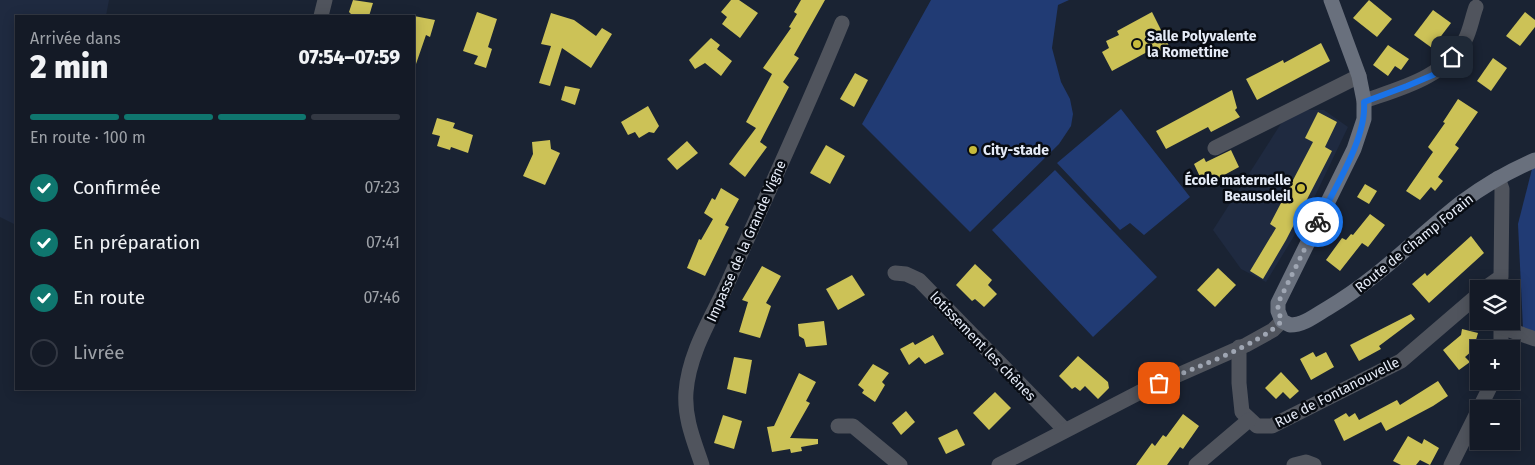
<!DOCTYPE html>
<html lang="fr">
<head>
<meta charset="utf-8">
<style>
	:root { --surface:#141a26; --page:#212732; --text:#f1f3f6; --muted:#9da1a7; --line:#333843; --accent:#0f766e }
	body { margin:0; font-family:"Fira Sans",sans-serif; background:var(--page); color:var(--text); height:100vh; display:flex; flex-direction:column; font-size:19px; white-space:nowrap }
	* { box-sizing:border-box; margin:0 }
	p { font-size:16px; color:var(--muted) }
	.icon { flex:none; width:28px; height:28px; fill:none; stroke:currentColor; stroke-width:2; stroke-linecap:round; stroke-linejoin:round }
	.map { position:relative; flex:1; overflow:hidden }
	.drawer { position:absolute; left:15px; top:15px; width:400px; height:375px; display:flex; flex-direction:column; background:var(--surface); border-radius:0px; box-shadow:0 2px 12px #0003,0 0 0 1px var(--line) }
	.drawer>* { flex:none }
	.tools { position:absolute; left:1470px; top:280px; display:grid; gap:10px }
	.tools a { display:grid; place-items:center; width:50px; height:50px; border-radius:0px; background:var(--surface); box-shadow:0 2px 12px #0003,0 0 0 1px var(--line); font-size:25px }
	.pin { position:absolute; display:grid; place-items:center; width:42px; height:42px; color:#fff; margin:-21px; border-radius:10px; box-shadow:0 2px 8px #0006 }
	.courier { position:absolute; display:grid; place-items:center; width:50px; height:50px; margin:-25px; border:4px solid #1a73e8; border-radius:50%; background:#fff; color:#222; box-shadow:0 1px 6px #0007 }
	.summary em { font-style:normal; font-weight:800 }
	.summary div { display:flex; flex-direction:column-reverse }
	.summary { display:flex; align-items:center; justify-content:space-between; height:85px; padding:0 15px }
	h1 { font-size:32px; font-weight:800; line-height:38px }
	.bar { display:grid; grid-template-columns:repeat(4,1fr); gap:8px 5px; align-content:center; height:60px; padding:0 15px }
	.bar i { height:6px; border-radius:4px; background:var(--line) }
	.bar .active { background:var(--accent) }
	.bar p { grid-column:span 4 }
	ol { padding:0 15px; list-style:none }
	li { display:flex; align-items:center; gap:15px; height:55px }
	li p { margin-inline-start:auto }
	li .icon { padding:5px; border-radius:50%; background:var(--accent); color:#fff; stroke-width:4 }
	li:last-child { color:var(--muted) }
	li i { width:28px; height:28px; border:2px solid var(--line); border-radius:50% }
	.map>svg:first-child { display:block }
	.built { fill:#1f2a40 }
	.green { fill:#213b74 }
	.building { fill:#ccc257 }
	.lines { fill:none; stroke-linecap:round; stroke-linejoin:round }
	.street { stroke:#50545d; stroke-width:15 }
	.secondary { stroke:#69707d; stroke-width:15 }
	.done { stroke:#9fa6b3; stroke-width:5; stroke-dasharray:0 9 }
	.route { stroke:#1a73e8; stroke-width:6 }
	.poi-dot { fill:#c7bb3b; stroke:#080c13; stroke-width:2 }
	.labels { text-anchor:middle; stroke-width:5; stroke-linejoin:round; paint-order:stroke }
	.poi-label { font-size:14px; font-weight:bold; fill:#e6ecf8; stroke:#080c13; text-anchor:start }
	.street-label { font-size:14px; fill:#e6ecf8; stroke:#080c13 }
</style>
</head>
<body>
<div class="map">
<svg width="1535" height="465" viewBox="0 0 1535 465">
	<rect width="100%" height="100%" fill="#1a2333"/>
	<g class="built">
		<path d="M0,0H109L106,16H16V225L0,217Z"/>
		<path d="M1303,110H1324L1348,127L1302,223L1266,282L1241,269L1213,230L1282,122Z"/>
	</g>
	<g class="green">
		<path d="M931,0H1069L1058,5L1052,48L1061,82L1070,99L1073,114L1071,126L1059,144L970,232L862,124Z"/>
		<path d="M1121,109L1190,197L1144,235L1130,223L1120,230L1057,163Z"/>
		<path d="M1535,168V332L1523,328L1518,224L1532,169Z"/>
		<path d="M1055,170L1157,277L1093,337L992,230Z"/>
	</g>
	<g class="building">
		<path d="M353,0L373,3L369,16H353L349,12Z"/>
		<path d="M731,0H739L758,13L740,38L722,24L727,17L721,12Z"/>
		<path d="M801,0H825L794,55L799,58L783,82L789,87L760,142L767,147L745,177L729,164L756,128L746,122L772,74L763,68L791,28L789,27L797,14L794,12Z"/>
		<path d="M1369,0L1392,19L1377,37L1353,18Z"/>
		<path d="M1433,10L1451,23L1432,48L1414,35Z"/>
		<path d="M477,12L497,19L488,47L492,49L486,68L474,64L478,56L463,51Z"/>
		<path d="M1152,12L1169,46L1152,55L1149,51L1112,71L1102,52L1109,48L1106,41L1119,35L1117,31Z"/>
		<path d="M1525,12L1535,20V27L1520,46L1506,36Z"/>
		<path d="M551,13L574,20L596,36L602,28L612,34L591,68L562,48L550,86L539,83L551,46L541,44Z"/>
		<path d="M414,16L435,20L430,37L426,35L416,64H414Z"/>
		<path d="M711,38L720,45L717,49L732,61L721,76L705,63L695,69L689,60Z"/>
		<path d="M1321,43L1330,61L1257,100L1246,79L1283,60L1284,63Z"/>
		<path d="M1388,45L1409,59L1401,70L1395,66L1388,76L1373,65Z"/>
		<path d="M1493,58L1507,68L1491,91L1477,81Z"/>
		<path d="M855,73L868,80L854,107L840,99Z"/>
		<path d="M565,86L580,89L575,105L561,100Z"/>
		<path d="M1232,90L1237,108L1235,110L1240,117L1211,132L1208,127L1166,149L1156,131Z"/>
		<path d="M1458,99L1478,112L1455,145L1459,148L1438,177L1443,181L1435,191L1431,187L1420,200L1406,191L1433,152L1428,147L1445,123L1443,122Z"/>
		<path d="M648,106L659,126L654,133L649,132L639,138L635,132L628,135L621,122Z"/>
		<path d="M1318,112L1337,122L1325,147L1332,151L1286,240L1263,279L1250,271L1276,228L1270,224L1313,142L1305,138Z"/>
		<path d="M437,118L455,123L453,128L473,135L468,153L451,147L450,150L437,146L440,136L432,134Z"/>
		<path d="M550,140L551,149L560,153L545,185L523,176L533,154L532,142Z"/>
		<path d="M687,141L698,153L677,170L667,159Z"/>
		<path d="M826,145L845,156L830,184L810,173Z"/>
		<path d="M1231,150L1239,167L1215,180L1211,174L1201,179L1194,164L1204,158L1206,162Z"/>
		<path d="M1365,184L1377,191L1369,204L1357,197Z"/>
		<path d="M721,188L739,199L725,225L729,227L705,276L687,268L699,239L701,240L713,219L704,213L712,198L715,200Z"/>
		<path d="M1370,214L1385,225L1368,247L1362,243L1340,271L1326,260L1342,238L1346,240L1351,234L1353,235Z"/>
		<path d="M1471,236L1484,253L1429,303L1412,284L1425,273L1427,276Z"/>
		<path d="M975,264L992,280L988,285L997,294L984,307L975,299L972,301L956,285Z"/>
		<path d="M762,266L781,276L766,303L771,306L760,338L739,332L748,302L742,300Z"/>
		<path d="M1218,268L1236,285L1215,307L1197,290Z"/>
		<path d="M852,275L865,295L838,310L826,289Z"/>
		<path d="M1411,314L1415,319L1379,346L1381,349L1359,361L1350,345Z"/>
		<path d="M824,321L827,345L806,347L804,339L799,336L798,324Z"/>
		<path d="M1462,329L1478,333L1473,350L1465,357L1470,362L1459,370L1443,350L1461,335Z"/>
		<path d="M933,335L944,354L925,364L919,357L909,365L900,349L913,342L915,345Z"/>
		<path d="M1313,352L1316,357L1326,352L1334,367L1311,380L1300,359Z"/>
		<path d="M1078,356L1108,382L1109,388L1098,399L1085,386L1080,391L1075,387L1072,389L1059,376Z"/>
		<path d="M734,357L752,360L746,394L727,389Z"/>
		<path d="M873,364L889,373L882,382L885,385L875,402L862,393L864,390L858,385Z"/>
		<path d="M1281,372L1299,391L1290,399L1283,392L1276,399L1265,388Z"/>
		<path d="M799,373L816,382L806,401L810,403L790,438L818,439V444L801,447L802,451L791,453L790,449L772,452L767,427L774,426Z"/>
		<path d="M1438,381L1448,396L1433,406L1386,431L1381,422L1344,441L1334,420L1346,413L1349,417L1355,413L1359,420L1397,400L1400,405Z"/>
		<path d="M995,392L1011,408L989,430L973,413Z"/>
		<path d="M906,411L915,422L901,435L892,423Z"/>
		<path d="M1183,414L1199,426L1183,449L1180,447L1167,465H1136L1152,443L1155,446L1163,435L1166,437Z"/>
		<path d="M723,415L742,421L734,449L714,443Z"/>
		<path d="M957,429L965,445L946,454L938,438Z"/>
		<path d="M1408,436L1422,444L1424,439L1439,448L1430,465L1420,460L1416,465H1401L1393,461Z"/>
	</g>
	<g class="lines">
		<g class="street">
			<path d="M321,16L325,0"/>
			<path d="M1364,101C1401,88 1444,78 1465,40C1470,31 1472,18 1476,7"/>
			<path d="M1215,148L1359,76"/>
			<path d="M895,273L906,274L919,280L1065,430"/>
			<path d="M1484,289L1501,277L1502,189L1498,178"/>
			<path d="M1501,321V349"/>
			<path d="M1501,327L1535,339"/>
			<path d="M1239,347V383L1242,412L1257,426H1272L1401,361L1479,294"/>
			<path d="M1479,409L1493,381"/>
			<path d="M838,426H853L900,465"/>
			<path d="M702,465C694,441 684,418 686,392C689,351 713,316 729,280C767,194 807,109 842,23"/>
			<path d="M999,465L1144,390L1246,345L1273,330L1282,321"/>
			<path d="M1196,465L1249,420"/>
			<path d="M1294,465L1306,462L1314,465"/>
			<path d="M1451,465L1479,409"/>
		</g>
		<path class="secondary" d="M1331,0L1359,76L1364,101V119L1354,149L1278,303V311L1282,321L1290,325C1304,325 1316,315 1328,308C1379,278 1416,238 1462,202C1485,185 1509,171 1535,160"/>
	</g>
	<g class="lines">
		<path class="done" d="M1159,383C1193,368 1258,346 1282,321L1278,311V303L1318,222"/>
		<path class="route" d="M1318,222C1334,189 1367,138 1364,102L1407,86L1433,75L1452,57"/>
	</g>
	<g class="poi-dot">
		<circle cx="1137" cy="44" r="5"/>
		<circle cx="973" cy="150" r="5"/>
		<circle cx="1301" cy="188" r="5"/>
	</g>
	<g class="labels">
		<g class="poi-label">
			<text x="1147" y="41">Salle Polyvalente<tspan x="1147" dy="16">la Romettine</tspan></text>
			<text x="983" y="155">City-stade</text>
			<text x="1291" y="185" text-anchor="end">École maternelle<tspan x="1291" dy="16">Beausoleil</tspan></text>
		</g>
		<g class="street-label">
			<text transform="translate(746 241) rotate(-66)" y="5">Impasse de la Grande Vigne</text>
			<text transform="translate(1414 243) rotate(-39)" y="5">Route de Champ Forain</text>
			<text transform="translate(983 346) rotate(46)" y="5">lotissement les chênes</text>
			<text transform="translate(1337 392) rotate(-27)" y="5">Rue de Fontanouvelle</text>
		</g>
	</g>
</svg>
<div class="tools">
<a><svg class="icon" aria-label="layers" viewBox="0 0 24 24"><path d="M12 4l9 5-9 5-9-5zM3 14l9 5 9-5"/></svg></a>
<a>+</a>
<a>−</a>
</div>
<div class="pin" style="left:1159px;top:383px;background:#ea580c"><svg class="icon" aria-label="bag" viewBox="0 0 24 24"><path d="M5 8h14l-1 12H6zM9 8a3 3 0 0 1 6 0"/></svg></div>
<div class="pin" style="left:1452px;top:57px;background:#1f2937"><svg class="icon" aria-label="home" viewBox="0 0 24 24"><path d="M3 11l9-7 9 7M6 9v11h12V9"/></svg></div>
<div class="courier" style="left:1318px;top:222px"><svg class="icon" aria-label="bike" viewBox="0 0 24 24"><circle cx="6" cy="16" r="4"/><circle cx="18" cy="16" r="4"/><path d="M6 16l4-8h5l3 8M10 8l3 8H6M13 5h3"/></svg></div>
<section class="drawer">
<div class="summary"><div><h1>2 min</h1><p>Arrivée dans</p></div><em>07:54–07:59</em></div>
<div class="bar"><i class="active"></i><i class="active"></i><i class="active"></i><i></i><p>En route · 100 m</p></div>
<ol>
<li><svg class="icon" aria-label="check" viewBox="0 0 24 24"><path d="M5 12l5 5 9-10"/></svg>Confirmée<p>07:23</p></li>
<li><svg class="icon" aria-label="check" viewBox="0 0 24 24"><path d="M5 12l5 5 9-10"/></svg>En préparation<p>07:41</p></li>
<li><svg class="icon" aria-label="check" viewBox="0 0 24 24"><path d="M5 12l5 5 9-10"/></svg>En route<p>07:46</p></li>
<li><i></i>Livrée</li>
</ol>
</section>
</div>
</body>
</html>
